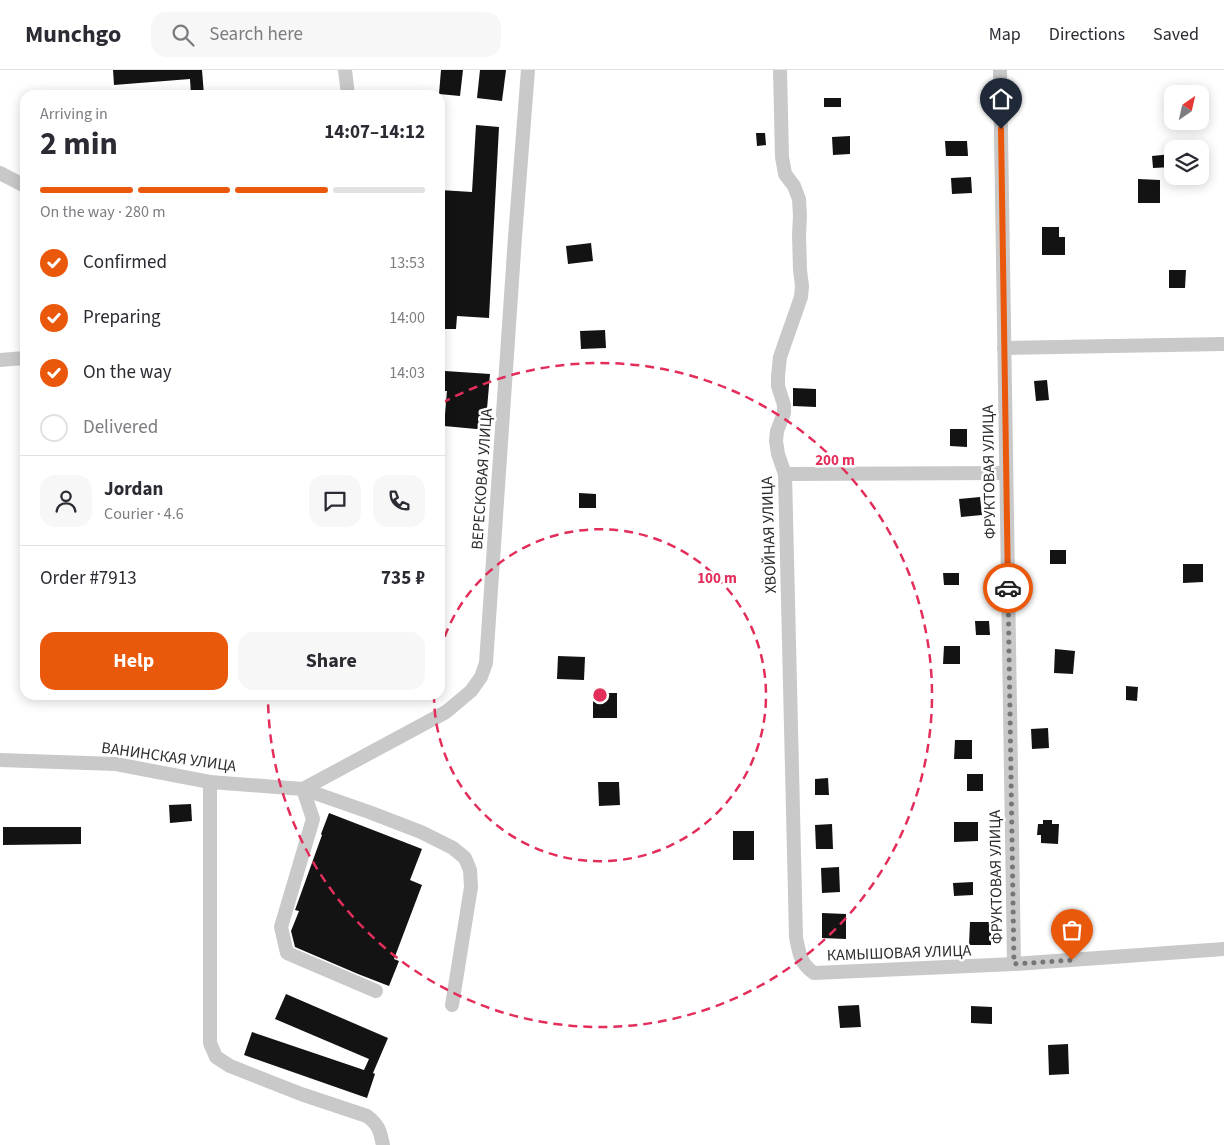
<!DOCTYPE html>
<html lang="en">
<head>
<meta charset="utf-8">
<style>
	:root { --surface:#fff; --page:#f7f7f7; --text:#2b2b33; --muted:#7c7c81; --line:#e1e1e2; --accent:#ea580c }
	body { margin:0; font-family:"Source Sans 3",sans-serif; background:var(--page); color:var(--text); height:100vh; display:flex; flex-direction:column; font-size:19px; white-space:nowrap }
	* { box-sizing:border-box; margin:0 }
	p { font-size:16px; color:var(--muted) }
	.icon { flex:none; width:28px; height:28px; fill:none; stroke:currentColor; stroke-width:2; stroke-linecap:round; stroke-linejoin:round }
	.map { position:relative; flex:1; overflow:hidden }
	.details { position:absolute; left:20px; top:20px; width:425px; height:610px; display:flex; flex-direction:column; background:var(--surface); border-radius:15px; box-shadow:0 2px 12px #0003 }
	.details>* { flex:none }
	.needle { width:32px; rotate:34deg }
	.tools { position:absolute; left:1164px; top:15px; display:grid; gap:10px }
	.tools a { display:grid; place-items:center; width:45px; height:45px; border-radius:10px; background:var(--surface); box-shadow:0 2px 12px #0003; font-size:25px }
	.pin { position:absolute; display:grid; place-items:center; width:42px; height:42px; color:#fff; margin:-51px -21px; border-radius:50% 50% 50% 0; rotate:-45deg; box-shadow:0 0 5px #0007 }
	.pin .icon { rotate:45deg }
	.courier { position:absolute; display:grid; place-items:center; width:50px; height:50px; margin:-25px; border:4px solid #ea580c; border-radius:50%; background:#fff; color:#222; box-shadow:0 1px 6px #0007 }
	.head em { font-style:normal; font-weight:700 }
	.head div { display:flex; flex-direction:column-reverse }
	.head { display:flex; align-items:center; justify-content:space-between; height:85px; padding:0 20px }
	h1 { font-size:32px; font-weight:700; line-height:38px }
	.bar { display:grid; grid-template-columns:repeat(4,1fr); gap:8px 5px; align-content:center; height:60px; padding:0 20px }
	.bar i { height:6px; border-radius:4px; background:var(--line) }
	.bar .active { background:var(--accent) }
	.bar p { grid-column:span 4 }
	.line { display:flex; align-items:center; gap:12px; padding:0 20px; border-top:1px solid var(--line) }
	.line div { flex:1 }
	.round { display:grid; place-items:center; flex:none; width:52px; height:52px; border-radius:15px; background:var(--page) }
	ol { padding:0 20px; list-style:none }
	li { display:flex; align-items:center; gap:15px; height:55px }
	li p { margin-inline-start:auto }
	li .icon { padding:5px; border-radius:50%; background:var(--accent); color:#fff; stroke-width:4 }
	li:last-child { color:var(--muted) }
	li i { width:28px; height:28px; border:2px solid var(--line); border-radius:50% }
	.cta { display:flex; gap:10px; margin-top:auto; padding:10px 20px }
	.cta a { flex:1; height:58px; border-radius:15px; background:var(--accent); color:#fff; font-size:20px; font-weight:700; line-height:58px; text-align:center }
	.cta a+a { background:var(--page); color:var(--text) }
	header { display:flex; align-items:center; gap:30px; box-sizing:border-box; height:70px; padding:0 25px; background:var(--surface); border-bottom:1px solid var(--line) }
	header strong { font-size:24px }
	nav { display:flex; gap:28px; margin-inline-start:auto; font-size:18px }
	.search { width:350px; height:45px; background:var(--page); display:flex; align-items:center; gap:12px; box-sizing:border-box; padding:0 18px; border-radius:15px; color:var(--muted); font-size:19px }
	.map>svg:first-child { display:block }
	.building { fill:#131313 }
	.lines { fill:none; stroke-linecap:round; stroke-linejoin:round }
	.minor { stroke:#c9c9c9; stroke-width:14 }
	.done { stroke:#767676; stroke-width:5; stroke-dasharray:0 9 }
	.route { stroke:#ea580c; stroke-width:6 }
	.ring { fill:none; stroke:#e32e5b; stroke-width:2.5; stroke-dasharray:9 6 }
	.labels { text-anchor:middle; stroke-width:5; stroke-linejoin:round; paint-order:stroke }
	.street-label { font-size:16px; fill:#2c2c2c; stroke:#fff }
	.centre { fill:#e32e5b; stroke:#fff; stroke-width:2.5 }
	.ring-label { font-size:15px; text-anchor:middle; font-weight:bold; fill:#e32e5b; stroke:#fff; stroke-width:5; stroke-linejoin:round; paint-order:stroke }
</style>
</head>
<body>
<header>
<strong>Munchgo</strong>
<div class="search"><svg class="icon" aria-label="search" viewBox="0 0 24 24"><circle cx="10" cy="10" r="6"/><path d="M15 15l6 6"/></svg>Search here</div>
<nav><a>Map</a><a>Directions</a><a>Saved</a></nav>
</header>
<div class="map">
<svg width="1224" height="1075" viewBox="0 0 1224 1075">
	<rect width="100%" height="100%" fill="#fff"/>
	<g class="building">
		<path d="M113,0H202L204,25H191L190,9L114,15Z"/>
		<path d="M441,0H463L460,26L439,24Z"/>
		<path d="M480,0H506L502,31L477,28Z"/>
		<rect x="824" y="28" width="17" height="9"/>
		<path d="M476,55L499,57L489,248L457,246L456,259H440V120L472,122Z"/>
		<path d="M756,63H765L766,75L757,76Z"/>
		<path d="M850,66V84L833,85L832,67Z"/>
		<path d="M945,71H967L968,86H946Z"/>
		<path d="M1172,84V97L1153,98L1152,86Z"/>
		<path d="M971,107L972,123L952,124L951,108Z"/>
		<path d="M1138,109L1160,110V133H1138Z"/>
		<path d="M1042,157H1059V167H1065V185H1042Z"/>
		<path d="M591,173L593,191L568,194L566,176Z"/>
		<path d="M1169,200H1186L1185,218H1169Z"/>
		<path d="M605,260L606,278L581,279L580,261Z"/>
		<path d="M445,301L490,304L487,339L489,340L487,360L444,356L447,321H444Z"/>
		<path d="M1047,310L1049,330L1036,331L1034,311Z"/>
		<path d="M793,318L816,319V337L793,336Z"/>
		<path d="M950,359H967V377L950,376Z"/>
		<path d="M579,423L596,424V438H579Z"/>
		<path d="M980,427L982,445L961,447L959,429Z"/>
		<rect x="1050" y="480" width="16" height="14"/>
		<path d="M1183,494H1203V512L1183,513Z"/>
		<path d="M943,503H959V515H944Z"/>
		<path d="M975,551H989L990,565H976Z"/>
		<path d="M944,576H960V594H943Z"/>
		<path d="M1055,579L1075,581L1073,604L1054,603Z"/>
		<path d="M558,586L585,587L584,610L557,609Z"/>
		<path d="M1126,616L1138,617L1137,631L1126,630Z"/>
		<rect x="593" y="623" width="24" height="25"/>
		<path d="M1048,658L1049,678L1032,679L1031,659Z"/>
		<path d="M955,670H972V689H954Z"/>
		<rect x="967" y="704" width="16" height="17"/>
		<path d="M828,708L829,725H815V709Z"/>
		<path d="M598,712H619L620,735L599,736Z"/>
		<path d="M191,734L192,751L170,753L169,735Z"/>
		<path d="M329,743L422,779L410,810L422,815L394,889L399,891L389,916L358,904L295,877L291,861L299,841L295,840L322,765L321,764Z"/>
		<path d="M1043,750H1052V754H1059L1058,774L1041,773V765H1037L1038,754H1043Z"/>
		<path d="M954,752H978V771L954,772Z"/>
		<path d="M832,754L833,779H816L815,755Z"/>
		<path d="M3,757H81V774L3,775Z"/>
		<rect x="733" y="761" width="21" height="29"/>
		<path d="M839,797L840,822L822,823L821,798Z"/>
		<path d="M973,812V825L954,826L953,813Z"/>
		<path d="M822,843L846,844V869L822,868Z"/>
		<path d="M970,852H991V875H969Z"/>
		<path d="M286,924L388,968L373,1003L375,1004L367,1028L244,985L252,962L364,1000L369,989L275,949Z"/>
		<path d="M859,935L861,957L840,958L838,936Z"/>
		<path d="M971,936L992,937V954L971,953Z"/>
		<path d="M1068,974L1069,1004L1049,1005L1048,975Z"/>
	</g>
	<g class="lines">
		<g class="minor">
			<path d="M345,0L348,25"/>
			<path d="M780,0L782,87L785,104L794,116L799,129L800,146L799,165L800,200L802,216L801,227L780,287L778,306V316L784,335V343L777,361L776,371L778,384L785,404L796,867C799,882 800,894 814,903L1014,894L1224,879"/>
			<path d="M1000,0L1014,894"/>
			<path d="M0,103L25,116"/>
			<path d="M1004,278L1224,274"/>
			<path d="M0,290L25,288"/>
			<path d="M785,404L1006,403"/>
			<path d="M0,690L116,694L210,712L303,719L369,742L421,762L453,778L465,788L470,800L471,817L452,935"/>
			<path d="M210,712V973L216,987L230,996L301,1024L367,1046C379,1055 380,1061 383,1075"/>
			<path d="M303,719L446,642L471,621L481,607L486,593L515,167L528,0"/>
			<path d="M303,719L313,749L281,857L287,883L376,921"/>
		</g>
	</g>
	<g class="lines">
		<path class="done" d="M1008,518L1014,894L1072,890"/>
		<path class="route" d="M1001,59L1008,518"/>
	</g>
	<g class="ring">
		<path d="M440 581A166 166 0 1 1 434 626"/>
		<path d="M442 333A332 332 0 1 1 268 625"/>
	</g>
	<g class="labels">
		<g class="street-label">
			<text transform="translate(988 402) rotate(-91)" y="6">ФРУКТОВАЯ УЛИЦА</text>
			<text transform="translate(481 409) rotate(-86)" y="6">ВЕРЕСКОВАЯ УЛИЦА</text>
			<text transform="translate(768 465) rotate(-92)" y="6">ХВОЙНАЯ УЛИЦА</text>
			<text transform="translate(169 686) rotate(8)" y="6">ВАНИНСКАЯ УЛИЦА</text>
			<text transform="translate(995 807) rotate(-91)" y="6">ФРУКТОВАЯ УЛИЦА</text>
			<text transform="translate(899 882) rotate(-2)" y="6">КАМЫШОВАЯ УЛИЦА</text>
		</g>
	</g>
	<circle cx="600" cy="625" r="8" class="centre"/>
	<g class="ring-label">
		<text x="835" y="395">200 m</text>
		<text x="717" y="513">100 m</text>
	</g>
</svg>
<div class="tools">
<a><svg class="needle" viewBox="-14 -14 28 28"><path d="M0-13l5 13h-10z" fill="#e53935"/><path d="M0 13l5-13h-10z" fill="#7c7c81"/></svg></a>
<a><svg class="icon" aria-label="layers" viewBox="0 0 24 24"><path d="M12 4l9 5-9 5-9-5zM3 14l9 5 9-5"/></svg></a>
</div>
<div class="pin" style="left:1072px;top:890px;background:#ea580c"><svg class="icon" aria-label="bag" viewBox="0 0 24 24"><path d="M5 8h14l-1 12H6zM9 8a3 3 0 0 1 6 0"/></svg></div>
<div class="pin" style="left:1001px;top:59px;background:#1f2937"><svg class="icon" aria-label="home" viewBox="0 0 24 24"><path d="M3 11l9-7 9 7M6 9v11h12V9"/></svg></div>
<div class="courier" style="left:1008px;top:518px"><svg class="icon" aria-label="car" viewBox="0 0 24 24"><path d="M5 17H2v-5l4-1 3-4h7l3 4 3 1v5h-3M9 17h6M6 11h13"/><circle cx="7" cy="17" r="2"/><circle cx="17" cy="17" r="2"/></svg></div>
<section class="details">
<div class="head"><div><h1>2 min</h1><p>Arriving in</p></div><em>14:07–14:12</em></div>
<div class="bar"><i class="active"></i><i class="active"></i><i class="active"></i><i></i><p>On the way · 280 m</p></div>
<ol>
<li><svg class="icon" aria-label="check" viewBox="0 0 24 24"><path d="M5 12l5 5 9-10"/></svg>Confirmed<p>13:53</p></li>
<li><svg class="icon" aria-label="check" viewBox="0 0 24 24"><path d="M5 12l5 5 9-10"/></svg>Preparing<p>14:00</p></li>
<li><svg class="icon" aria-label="check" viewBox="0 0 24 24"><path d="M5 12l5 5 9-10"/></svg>On the way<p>14:03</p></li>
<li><i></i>Delivered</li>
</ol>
<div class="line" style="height:90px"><a class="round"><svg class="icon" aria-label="person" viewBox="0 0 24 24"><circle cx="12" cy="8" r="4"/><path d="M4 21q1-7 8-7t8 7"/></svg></a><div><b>Jordan</b><p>Courier · 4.6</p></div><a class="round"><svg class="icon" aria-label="chat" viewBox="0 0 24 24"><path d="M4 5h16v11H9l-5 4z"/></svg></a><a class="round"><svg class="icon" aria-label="phone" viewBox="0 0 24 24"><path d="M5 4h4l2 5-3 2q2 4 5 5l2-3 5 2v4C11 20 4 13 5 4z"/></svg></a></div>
<div class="line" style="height:65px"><div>Order #7913</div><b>735 ₽</b></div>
<div class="cta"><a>Help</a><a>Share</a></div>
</section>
</div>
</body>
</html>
